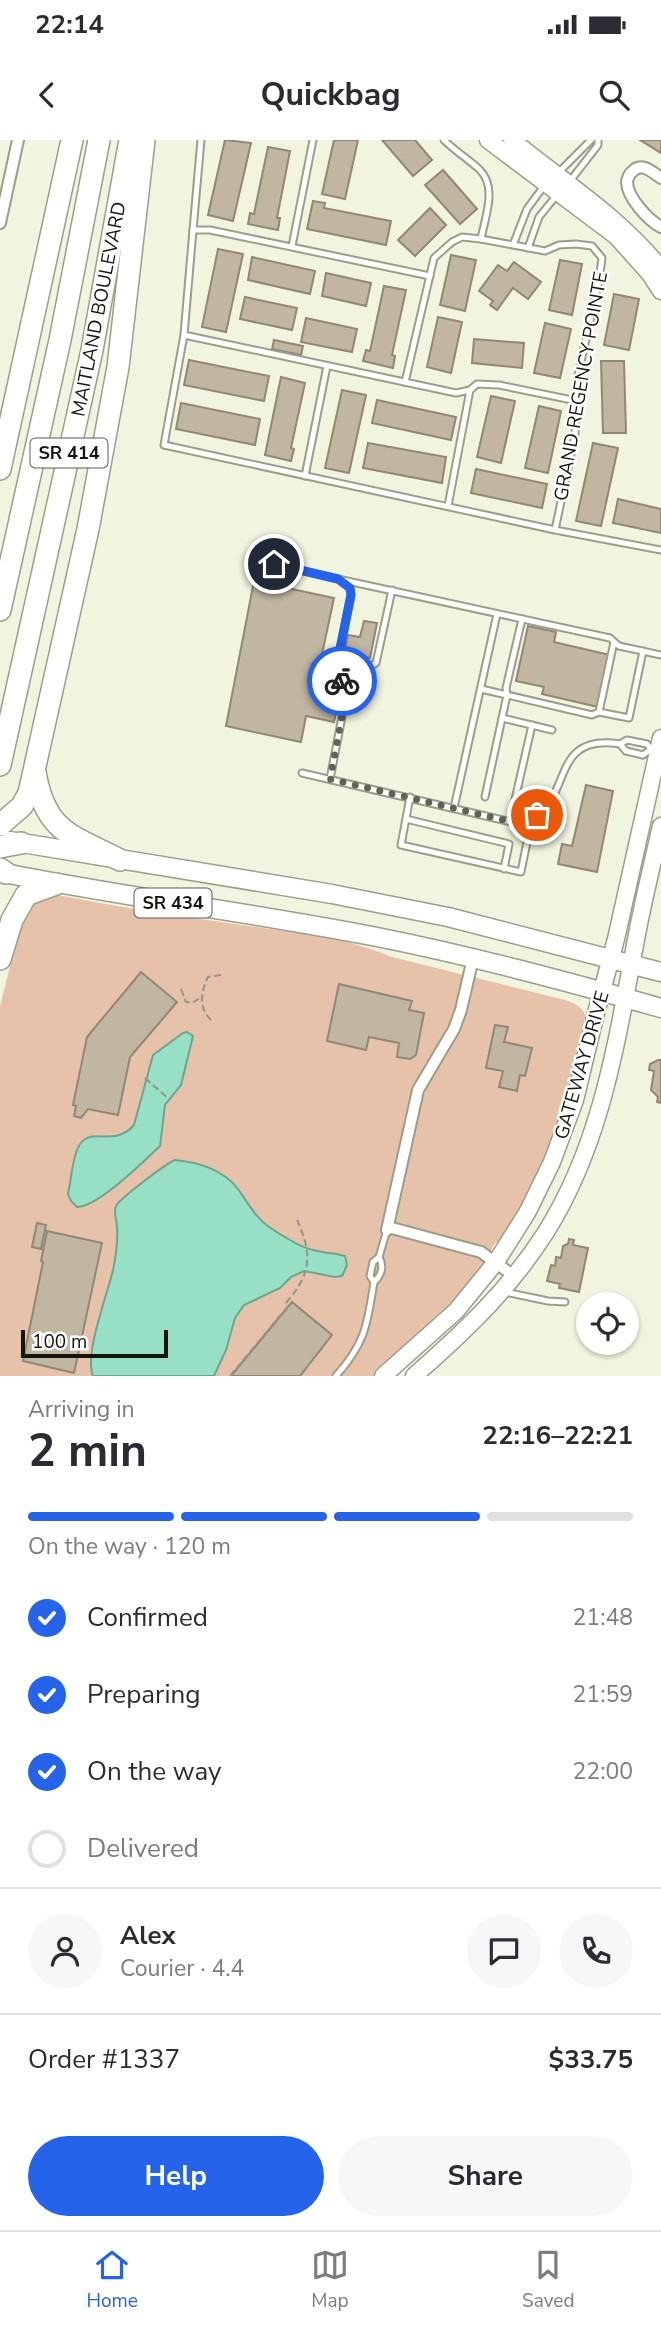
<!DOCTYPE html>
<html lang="en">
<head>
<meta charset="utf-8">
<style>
	:root { --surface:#fff; --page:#f7f7f7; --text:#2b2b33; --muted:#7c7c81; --line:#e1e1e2; --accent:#2563eb }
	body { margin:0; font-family:"Nunito Sans",sans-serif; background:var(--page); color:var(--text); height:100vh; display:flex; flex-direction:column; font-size:26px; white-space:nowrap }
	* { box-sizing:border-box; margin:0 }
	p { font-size:23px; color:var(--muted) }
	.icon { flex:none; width:38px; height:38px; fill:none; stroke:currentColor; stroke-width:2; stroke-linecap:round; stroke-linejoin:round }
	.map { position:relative; height:1236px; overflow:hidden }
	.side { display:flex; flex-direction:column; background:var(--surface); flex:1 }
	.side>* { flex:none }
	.controls { position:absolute; left:576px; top:1152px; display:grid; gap:14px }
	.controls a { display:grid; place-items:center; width:63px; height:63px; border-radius:50%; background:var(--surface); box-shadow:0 2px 5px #0004; font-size:35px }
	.scale { position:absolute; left:21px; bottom:18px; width:147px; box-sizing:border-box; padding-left:7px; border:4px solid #14150d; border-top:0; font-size:19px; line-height:24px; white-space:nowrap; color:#14150d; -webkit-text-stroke:5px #fff; paint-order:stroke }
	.pin { position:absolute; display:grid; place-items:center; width:60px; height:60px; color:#fff; margin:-30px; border:4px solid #fff; border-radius:50%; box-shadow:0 2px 7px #0007 }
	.courier { position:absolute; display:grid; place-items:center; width:70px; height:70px; margin:-35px; border:5px solid #2563eb; border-radius:50%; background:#fff; color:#222; box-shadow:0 2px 9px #0007 }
	.summary em { font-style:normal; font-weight:700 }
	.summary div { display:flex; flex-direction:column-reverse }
	.summary { display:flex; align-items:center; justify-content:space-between; height:119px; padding:0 28px }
	h1 { font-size:46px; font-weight:700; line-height:52px }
	.bar { display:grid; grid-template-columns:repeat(4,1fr); gap:10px 7px; align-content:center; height:84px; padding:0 28px }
	.bar i { height:9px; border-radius:5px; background:var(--line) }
	.bar .selected { background:var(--accent) }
	.bar p { grid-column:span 4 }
	.line { display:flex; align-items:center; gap:18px; padding:0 28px; border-top:2px solid var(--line) }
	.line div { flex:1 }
	.round { display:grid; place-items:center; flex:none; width:74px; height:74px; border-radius:37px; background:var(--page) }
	ol { padding:0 28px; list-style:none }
	li { display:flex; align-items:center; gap:21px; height:77px }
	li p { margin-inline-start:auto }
	li .icon { padding:7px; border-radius:50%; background:var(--accent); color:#fff; stroke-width:4 }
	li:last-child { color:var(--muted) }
	li i { width:38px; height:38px; border:4px solid var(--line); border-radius:50% }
	.button { display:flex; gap:14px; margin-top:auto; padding:14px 28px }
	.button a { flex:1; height:80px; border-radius:42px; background:var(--accent); color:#fff; font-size:28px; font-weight:700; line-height:80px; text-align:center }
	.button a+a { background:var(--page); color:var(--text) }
	.status { display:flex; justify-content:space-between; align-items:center; height:49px; padding:0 35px; background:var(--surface); direction:ltr }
	.status svg { height:19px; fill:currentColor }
	header { display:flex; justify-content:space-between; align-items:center; height:91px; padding:0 28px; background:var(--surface); font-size:32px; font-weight:700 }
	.menu { display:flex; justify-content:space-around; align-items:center; height:98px; border-top:2px solid var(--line); background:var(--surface); font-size:19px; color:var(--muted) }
	.menu a { display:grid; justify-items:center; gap:4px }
	.menu .selected { color:var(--accent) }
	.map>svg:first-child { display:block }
	.green { fill:#e7c2aa }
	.water { fill:#98e0c5; stroke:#70a38e; stroke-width:2 }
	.building { fill:#c0b6a2; stroke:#918774; stroke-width:2 }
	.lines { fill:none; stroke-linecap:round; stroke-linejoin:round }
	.lane-casing { stroke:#9c9e89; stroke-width:9 }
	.street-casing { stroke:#9c9e89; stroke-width:14 }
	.secondary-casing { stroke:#9c9e89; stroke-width:19 }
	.primary-casing { stroke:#9c9e89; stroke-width:21 }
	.highway-casing { stroke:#9c9e89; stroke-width:24 }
	.path { stroke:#939585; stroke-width:2; stroke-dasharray:7 3.5; stroke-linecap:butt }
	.lane { stroke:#fff; stroke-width:5 }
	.street { stroke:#fff; stroke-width:10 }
	.secondary { stroke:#fff; stroke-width:16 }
	.primary { stroke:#fff; stroke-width:18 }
	.highway { stroke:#fff; stroke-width:21 }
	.done { stroke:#616356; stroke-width:7; stroke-dasharray:0 12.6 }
	.route { stroke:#2563eb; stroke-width:9 }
	.labels { text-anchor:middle; stroke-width:5; stroke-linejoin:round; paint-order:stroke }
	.shield { fill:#fff; stroke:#5a5b56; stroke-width:2 }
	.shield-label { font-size:18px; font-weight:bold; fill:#14150d }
	.street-label { font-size:19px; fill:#14150d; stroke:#fff }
</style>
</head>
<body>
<div class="status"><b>22:14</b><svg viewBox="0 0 49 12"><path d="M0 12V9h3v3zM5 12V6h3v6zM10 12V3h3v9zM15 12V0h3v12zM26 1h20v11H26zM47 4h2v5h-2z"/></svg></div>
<header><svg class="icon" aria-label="back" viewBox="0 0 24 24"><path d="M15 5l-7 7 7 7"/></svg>Quickbag<svg class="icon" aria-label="search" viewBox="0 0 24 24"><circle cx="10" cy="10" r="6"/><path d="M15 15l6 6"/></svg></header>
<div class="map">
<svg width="661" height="1236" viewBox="0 0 661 1236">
	<rect width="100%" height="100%" fill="#f1f4de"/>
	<path class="green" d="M57,755C118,767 180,776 241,785C291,792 345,797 392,817L561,859C575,863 584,866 587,881L570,955L544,1022L503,1100L495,1103L479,1130L447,1171L375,1236H0V866L22,779C29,766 42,756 57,755Z"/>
	<g class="water">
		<path d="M187,892L193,896L181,945L165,965L160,1006C144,1021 98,1067 77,1067L71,1061L68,1054C71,1040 72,1023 77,1010C88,982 112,1010 134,985L153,915L183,893Z"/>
		<path d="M175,1020C198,1022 224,1030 238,1049C248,1063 255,1077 269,1087C281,1095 299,1107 313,1110C324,1113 335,1113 345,1116L347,1125L342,1136L335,1137L304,1131L291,1137L280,1148L244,1165L235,1178L226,1210L214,1236H93C84,1214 107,1156 113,1130C116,1116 118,1102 117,1087C117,1081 113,1072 116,1066C119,1059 167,1023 175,1020Z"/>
	</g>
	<g class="building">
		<path d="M225,0L251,3L233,81L208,75Z"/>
		<path d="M334,0H358L345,59L322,54Z"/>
		<path d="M382,0H415L432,20L413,36Z"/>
		<path d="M640,0H661V13Z"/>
		<path d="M268,7L290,11L277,78H280L278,90L248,84L250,73L254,74Z"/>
		<path d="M443,30L477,69L460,84L425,45Z"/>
		<path d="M313,61L325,63L324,68L391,81L386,105L307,89Z"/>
		<path d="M430,68L446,85L415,116L398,100Z"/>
		<path d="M218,109L243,114L226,192L202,187Z"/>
		<path d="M451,115L476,120L465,171L440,165Z"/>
		<path d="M252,117L315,131L310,154L248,140Z"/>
		<path d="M560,120L582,124L572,175L549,170Z"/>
		<path d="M514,122L541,142L528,159L513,148L497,170L490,165L493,161L479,151L498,125L507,131Z"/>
		<path d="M326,133L371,143L366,166L322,156Z"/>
		<path d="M384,146L406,150L392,215L395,216L393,228L363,221L366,210L370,211Z"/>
		<path d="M614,154L639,159L629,210L604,205Z"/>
		<path d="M245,157L297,168L292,190L240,179Z"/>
		<path d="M438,177L462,182L451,233L427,227Z"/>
		<path d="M306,178L357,189L352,212L301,202Z"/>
		<path d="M545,183L571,189L560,238L534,233Z"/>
		<path d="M474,199L524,203L522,228L472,223Z"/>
		<path d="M274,200L303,206L301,215L272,209Z"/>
		<path d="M189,220L269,236L264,261L184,245Z"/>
		<path d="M601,221H624L626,293H603Z"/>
		<path d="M281,237L305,243L291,308L294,309L291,321L265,315Z"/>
		<path d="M342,250L366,255L349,333L325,328Z"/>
		<path d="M491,256L515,261L501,323L477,317Z"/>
		<path d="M377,260L456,277L451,300L372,283Z"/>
		<path d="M181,263L260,279L255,305L176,289Z"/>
		<path d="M539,266L561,271L548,333L525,328Z"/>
		<path d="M368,303L446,317L442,343L363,328Z"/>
		<path d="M593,303L618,308L601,386L576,381Z"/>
		<path d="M476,329L547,344L542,368L471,353Z"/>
		<path d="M618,359L661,369V393L613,383Z"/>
		<path d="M254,441L334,458L315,547L340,552L334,582L306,576L301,602L226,586Z"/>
		<path d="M364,481L377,483L370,518L345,512L348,495L360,497Z"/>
		<path d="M528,486L556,492L554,502L610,515L598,567L542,554L544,547L516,541Z"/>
		<path d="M586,645L613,651L597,732L558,724L562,704L572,706Z"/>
		<path d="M141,832L177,862L130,917L118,975L88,969L81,978L74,976L76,966L73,965L87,897Z"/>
		<path d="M339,844L412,861L409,870L424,873L416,915L410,919L397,917L399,903L369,897L366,910L327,901Z"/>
		<path d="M495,885L508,887L504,902L532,908L525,936L520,935L517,951L499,947L503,931L486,928Z"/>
		<path d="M658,920H661V963L657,962L658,957L651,950L654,931L649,930L650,924Z"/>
		<path d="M37,1083L46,1085L41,1109L32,1107Z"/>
		<path d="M47,1091L102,1103L74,1233L23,1221L43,1122L41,1121Z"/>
		<path d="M569,1099L574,1100L573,1105L588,1108L579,1152L559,1148L560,1144L547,1141L551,1125L555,1126L556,1117L561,1118L563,1106L568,1104Z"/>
		<path d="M292,1162L332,1195L300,1236H231Z"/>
	</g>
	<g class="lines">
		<g class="lane-casing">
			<g id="lane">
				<path d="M444,0C455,11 468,19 479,29C498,47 485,77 481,99"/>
				<path d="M559,32L591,0"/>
				<path d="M570,41L598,5V0"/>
				<path d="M193,90L201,0"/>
				<path d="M513,105L527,69L544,46"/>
				<path d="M292,106L313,0"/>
				<path d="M528,108L539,77L556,56"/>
				<path d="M430,136L210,90H193L184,195L164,305L555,390L661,410"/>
				<path d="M184,195L456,253L470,250L477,244L499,245L577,261"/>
				<path d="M405,242L434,118L452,102L462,97L481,99L545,111L559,105L576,104L592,106L602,118L599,140L578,235L575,295L555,390"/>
				<path d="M305,336L327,226"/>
				<path d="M448,366L470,250"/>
				<path d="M253,419L338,439L350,448L351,455L338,519V528L346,556L330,639"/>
				<path d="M338,439L610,498L619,506L661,515"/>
				<path d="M522,479L506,548L507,555L592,575L599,572"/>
				<path d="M614,502L599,572L629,578L643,511"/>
				<path d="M338,522L368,528L376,523L392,450"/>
				<path d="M481,549L507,555L485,657"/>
				<path d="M502,578L552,590"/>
				<path d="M620,604L626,611L643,615L650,610"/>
				<path d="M302,633L507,681C583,682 538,591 620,604L627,600L647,604L655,614"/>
				<path d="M410,657L401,705L521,732L532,677"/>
				<path d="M514,664L532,585"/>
				<path d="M454,668L497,474"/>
				<path d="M406,679L509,704L504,729"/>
				<path d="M379,1117L373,1122L370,1136L374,1142C382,1135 384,1126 379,1117L387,1090"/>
				<path d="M505,1152L548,1161L565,1162"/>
				<path d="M336,1236C366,1202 367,1185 374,1142"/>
			</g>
		</g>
		<g class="street-casing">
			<g id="street">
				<path d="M661,38C652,32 641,21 632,32C630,33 627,39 627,42C627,57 648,80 661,87"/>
				<path d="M0,83L18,0"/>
				<path d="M388,1087L481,1112L514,1136"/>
				<path d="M387,1090L418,950L454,889L461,870L473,818"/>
			</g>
		</g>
		<g class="secondary-casing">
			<g id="secondary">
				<path d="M488,0L616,96L650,134L661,151"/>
				<path d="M512,0C563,42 620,77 661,129"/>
				<path d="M383,1236L456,1171L496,1122L527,1073L552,1022L575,960L596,873L616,799L661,598"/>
				<path d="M414,1236C465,1191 509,1150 546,1092C601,1004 616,905 635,805C642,765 652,726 661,686"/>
			</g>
		</g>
		<g class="primary-casing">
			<g id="primary">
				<path d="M10,701L332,754L448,777L661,832"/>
				<path d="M0,732C123,757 249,772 372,796C469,815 565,841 661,868"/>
			</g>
		</g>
		<g class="highway-casing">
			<g id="highway">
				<path d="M0,329L72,0"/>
				<path d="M0,470L60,200L99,0"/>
				<path d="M0,625L92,210L130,0"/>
				<path d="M35,632C45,692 71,695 120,720"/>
				<path d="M0,685L22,666L29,653L88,389L118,227L144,0"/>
				<path d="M0,707L21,703"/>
				<path d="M0,729L6,733"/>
				<path d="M0,819L12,780L26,755L56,744"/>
			</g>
		</g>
		<g class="path">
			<path d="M181,849L186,862L192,863L200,858"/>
			<path d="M211,880C198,867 201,852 208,837L221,835"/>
			<path d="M145,938L170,960"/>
			<path d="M230,1236L288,1166L286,1163C311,1134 313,1115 297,1080"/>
		</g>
		<use href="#lane" class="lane"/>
		<use href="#street" class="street"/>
		<use href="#secondary" class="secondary"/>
		<use href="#primary" class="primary"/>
		<use href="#highway" class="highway"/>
	</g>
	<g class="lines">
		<path class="done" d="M342,541L346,556L330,639L508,681H519L537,675"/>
		<path class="route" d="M274,424L338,439L350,448L351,455L338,519L342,541"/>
	</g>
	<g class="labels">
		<g class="shield">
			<rect x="30.5" y="298.5" width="77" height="29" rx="5"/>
			<rect x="134.5" y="748.5" width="77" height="29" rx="5"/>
		</g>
		<g class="shield-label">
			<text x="69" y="319">SR 414</text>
			<text x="173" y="769">SR 434</text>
		</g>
		<g class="street-label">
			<text transform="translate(98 169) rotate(-79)" y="7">MAITLAND BOULEVARD</text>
			<text transform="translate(580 246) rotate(-80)" y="7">GRAND REGENCY POINTE</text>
			<text transform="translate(581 925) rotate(-74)" y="7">GATEWAY DRIVE</text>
		</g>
	</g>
</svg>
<div class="controls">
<a><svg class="icon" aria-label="locate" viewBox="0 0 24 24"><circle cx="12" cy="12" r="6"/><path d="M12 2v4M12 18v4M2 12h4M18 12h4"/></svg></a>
</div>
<div class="scale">100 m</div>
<div class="pin" style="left:537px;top:675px;background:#ea580c"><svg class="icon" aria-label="bag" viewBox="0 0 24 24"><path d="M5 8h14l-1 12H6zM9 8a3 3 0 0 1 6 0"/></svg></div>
<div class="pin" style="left:274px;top:424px;background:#1f2937"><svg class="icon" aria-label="home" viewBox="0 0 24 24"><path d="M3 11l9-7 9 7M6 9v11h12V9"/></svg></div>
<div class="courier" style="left:342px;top:541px"><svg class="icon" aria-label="bike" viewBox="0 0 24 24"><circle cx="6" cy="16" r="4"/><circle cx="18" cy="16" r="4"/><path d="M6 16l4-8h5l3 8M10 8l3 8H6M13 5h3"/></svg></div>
</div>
<section class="side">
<div class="summary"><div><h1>2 min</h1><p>Arriving in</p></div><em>22:16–22:21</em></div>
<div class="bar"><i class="selected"></i><i class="selected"></i><i class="selected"></i><i></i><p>On the way · 120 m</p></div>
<ol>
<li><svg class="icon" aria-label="check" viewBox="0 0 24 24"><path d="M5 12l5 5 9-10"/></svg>Confirmed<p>21:48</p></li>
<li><svg class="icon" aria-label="check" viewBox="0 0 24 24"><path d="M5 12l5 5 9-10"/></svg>Preparing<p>21:59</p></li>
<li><svg class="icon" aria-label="check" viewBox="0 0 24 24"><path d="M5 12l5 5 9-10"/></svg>On the way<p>22:00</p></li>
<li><i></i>Delivered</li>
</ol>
<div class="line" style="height:126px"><a class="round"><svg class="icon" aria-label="person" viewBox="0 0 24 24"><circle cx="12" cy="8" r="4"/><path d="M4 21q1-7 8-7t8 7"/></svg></a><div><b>Alex</b><p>Courier · 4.4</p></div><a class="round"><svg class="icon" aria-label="chat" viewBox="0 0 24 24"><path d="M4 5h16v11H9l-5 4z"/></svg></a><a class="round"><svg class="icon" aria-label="phone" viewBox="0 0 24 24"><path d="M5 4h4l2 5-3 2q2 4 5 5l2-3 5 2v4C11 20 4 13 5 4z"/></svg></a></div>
<div class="line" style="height:91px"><div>Order #1337</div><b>$33.75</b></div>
<div class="button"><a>Help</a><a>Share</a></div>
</section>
<nav class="menu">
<a class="selected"><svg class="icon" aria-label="home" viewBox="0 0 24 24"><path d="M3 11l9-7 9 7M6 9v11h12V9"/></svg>Home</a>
<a><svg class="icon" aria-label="map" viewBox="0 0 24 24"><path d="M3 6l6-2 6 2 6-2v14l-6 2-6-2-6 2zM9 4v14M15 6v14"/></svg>Map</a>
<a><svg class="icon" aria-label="saved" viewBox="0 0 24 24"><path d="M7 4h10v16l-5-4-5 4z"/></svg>Saved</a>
</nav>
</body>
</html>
